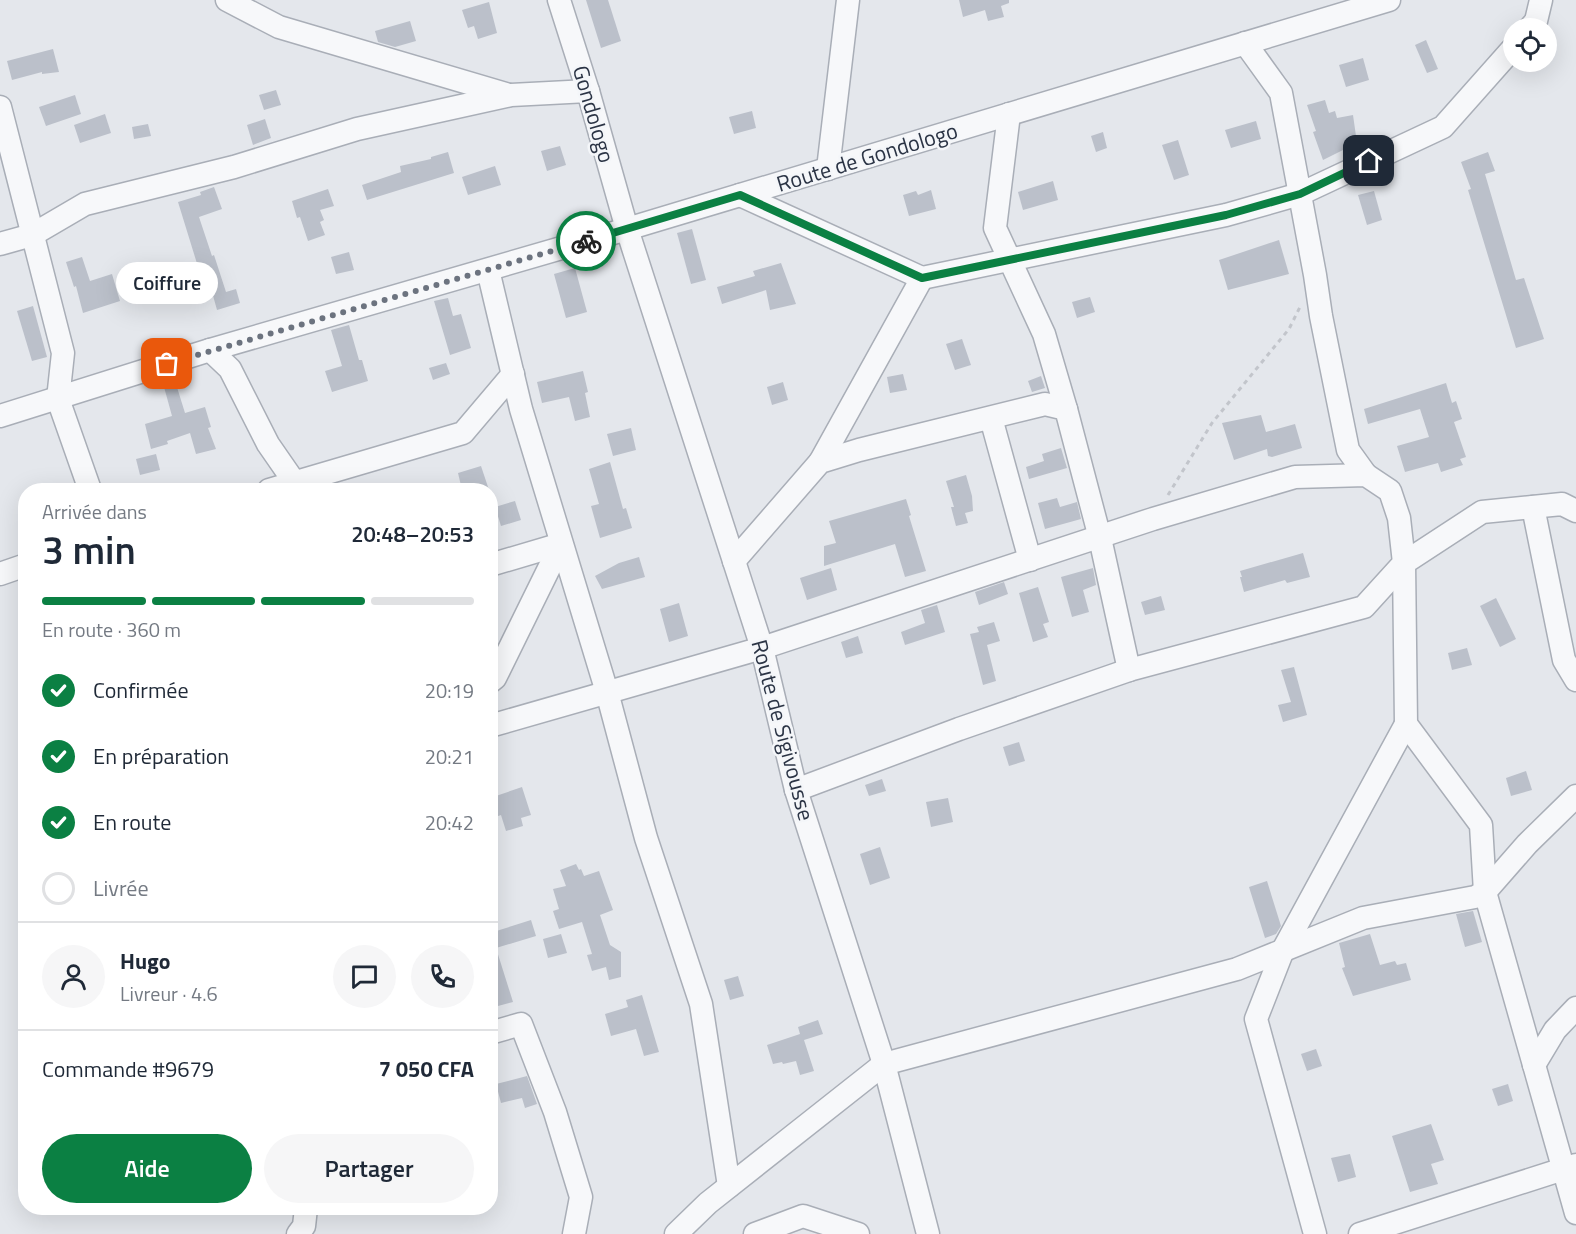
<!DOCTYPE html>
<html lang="fr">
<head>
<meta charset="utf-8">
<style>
	:root { --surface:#fff; --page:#f6f6f7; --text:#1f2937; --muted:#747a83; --line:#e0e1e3; --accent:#0b8043 }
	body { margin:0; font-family:"Titillium Web",sans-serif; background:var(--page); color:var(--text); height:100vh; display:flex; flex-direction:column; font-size:22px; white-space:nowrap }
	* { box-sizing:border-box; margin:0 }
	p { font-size:20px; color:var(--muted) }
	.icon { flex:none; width:33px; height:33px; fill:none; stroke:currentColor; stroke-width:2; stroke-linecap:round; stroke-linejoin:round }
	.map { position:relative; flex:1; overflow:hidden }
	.drawer { position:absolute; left:18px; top:483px; width:480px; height:732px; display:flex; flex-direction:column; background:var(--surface); border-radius:24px; box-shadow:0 6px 24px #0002 }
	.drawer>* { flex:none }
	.controls { position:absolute; left:1503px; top:18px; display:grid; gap:12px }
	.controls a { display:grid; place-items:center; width:54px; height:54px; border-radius:50%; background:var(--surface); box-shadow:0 6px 24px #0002; font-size:30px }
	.pin { position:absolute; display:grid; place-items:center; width:51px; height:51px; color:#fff; margin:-26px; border-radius:12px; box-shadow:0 3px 9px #0006 }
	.courier { position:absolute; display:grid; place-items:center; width:60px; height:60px; margin:-30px; border:4px solid #0b8043; border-radius:50%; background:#fff; color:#222; box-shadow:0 2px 8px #0007 }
	.bubble { position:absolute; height:42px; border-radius:21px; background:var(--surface); box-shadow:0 6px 24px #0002; font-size:20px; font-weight:600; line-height:42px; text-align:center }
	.overview em { font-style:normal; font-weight:600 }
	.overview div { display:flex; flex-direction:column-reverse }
	.overview { display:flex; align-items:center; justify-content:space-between; height:102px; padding:0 24px }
	h1 { font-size:39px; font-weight:600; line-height:45px }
	.bar { display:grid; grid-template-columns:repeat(4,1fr); gap:9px 6px; align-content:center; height:72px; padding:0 24px }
	.bar i { height:8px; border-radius:4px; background:var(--line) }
	.bar .current { background:var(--accent) }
	.bar p { grid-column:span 4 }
	.line { display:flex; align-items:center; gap:15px; padding:0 24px; border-top:2px solid var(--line) }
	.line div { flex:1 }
	.round { display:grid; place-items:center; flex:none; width:63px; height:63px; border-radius:32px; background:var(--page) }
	ol { padding:0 24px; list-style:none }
	li { display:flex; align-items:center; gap:18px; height:66px }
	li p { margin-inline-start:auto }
	li .icon { padding:6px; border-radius:50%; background:var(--accent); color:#fff; stroke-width:4 }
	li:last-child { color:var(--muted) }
	li i { width:33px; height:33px; border:3px solid var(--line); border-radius:50% }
	.cta { display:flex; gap:12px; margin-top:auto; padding:12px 24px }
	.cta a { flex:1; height:69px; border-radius:36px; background:var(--accent); color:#fff; font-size:24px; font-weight:600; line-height:69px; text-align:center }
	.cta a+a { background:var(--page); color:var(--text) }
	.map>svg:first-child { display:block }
	.building { fill:#bbc0ca }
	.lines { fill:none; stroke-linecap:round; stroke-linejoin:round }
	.minor-casing { stroke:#a9aeb7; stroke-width:25 }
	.path { stroke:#c2c5cb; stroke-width:3; stroke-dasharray:4.5 4.5; stroke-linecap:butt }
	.minor { stroke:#f7f8fa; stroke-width:22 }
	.done { stroke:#6c737f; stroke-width:6; stroke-dasharray:0 10.8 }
	.route { stroke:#0b8043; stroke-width:8 }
	.labels { text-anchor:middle; stroke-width:5; stroke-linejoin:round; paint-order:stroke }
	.street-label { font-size:22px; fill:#2b3445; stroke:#f4f6f9 }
</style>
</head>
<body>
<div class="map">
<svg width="1576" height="1234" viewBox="0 0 1576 1234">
	<rect width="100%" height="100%" fill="#e4e7ec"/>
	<g class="building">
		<path d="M586,0H608L621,41L601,48Z"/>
		<path d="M959,0H1009V3L1001,6L1004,17L988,21L985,10L963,17Z"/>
		<path d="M489,2L497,33L478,39L474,26L468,28L462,10Z"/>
		<path d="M410,21L416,41L395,47L378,42L375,31Z"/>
		<path d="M1426,40L1438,69L1427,73L1415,45Z"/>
		<path d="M53,49L59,72L42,74V72L12,80L7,61Z"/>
		<path d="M1363,58L1369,80L1346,87L1339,65Z"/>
		<path d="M276,90L281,105L264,110L259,95Z"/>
		<path d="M75,95L81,114L46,126L39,107Z"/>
		<path d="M1325,100L1329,113L1335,111L1337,118L1353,115L1357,143L1323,160L1313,132L1316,131L1307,105Z"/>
		<path d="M752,111L756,128L734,134L729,117Z"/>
		<path d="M105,114L111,133L80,143L74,125Z"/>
		<path d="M265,119L271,138L253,145L247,125Z"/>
		<path d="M1256,121L1261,139L1231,148L1225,130Z"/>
		<path d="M148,124L151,136L134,139L132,127Z"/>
		<path d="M1103,132L1107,148L1096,152L1091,136Z"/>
		<path d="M1178,140L1189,175L1174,180L1162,145Z"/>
		<path d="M560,146L566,165L547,171L541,151Z"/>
		<path d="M448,152L454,173L367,200L362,185L401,172L400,166L431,159V157Z"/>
		<path d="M1488,152L1495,171L1485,174L1516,280L1524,278L1544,339L1516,348L1468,190L1471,189L1461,162Z"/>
		<path d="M495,166L501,185L468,195L462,177Z"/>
		<path d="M1053,181L1058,200L1023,210L1018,192Z"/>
		<path d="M214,187L222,209L199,217L212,256L214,255L226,292L236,289L240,303L217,310L209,281L203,283L178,202L201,195L200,192Z"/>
		<path d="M328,189L334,206L320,210L324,220L320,222L325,235L308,241L300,217L297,218L292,201Z"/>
		<path d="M931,190L936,209L909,216L903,195L916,191L918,195Z"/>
		<path d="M1374,191L1382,220L1367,225L1358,195Z"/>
		<path d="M692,229L706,280L691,284L677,233Z"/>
		<path d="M1279,240L1289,274L1228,290L1219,260Z"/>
		<path d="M349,252L354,270L336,274L331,257Z"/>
		<path d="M82,257L90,281L112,274L120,301L83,313L76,286L74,287L66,262Z"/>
		<path d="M781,263L796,304L770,310L766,290L722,304L717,287L755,276L753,271Z"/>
		<path d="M575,268L587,312L566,318L554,274Z"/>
		<path d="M1090,297L1095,312L1077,318L1072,302Z"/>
		<path d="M448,298L453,316L461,314L471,348L450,355L434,301Z"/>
		<path d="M33,306L47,357L32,361L17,311Z"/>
		<path d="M349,325L359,360H362L368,381L332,392L325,371L342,366L331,330Z"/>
		<path d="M962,339L971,365L955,370L946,344Z"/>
		<path d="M446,363L450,374L433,380L429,368Z"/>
		<path d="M583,371L588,392L585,393L590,417L575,421L569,397L542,403L537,382Z"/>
		<path d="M903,374L907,390L890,393L887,377Z"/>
		<path d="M1041,376L1045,388L1032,392L1028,381Z"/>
		<path d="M783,382L788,400L772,405L767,387Z"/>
		<path d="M1446,383L1452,403L1456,401L1462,419L1454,422L1466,457L1460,459L1463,465L1441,472L1438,463L1405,472L1397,446L1429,437L1420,409L1368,424L1364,409Z"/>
		<path d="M176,384L185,413L205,407L211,427L208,428L216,449L196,454L190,433L167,441L168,444L151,449L145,424L172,416L164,387Z"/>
		<path d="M1261,415L1266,432L1295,424L1302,448L1272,457L1268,456L1267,449L1234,460L1222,423Z"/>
		<path d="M631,428L636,450L613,456L607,434Z"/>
		<path d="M1061,448L1067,468L1029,479L1026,467L1044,461L1042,454Z"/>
		<path d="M156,454L160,470L140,475L136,459Z"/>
		<path d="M610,462L623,509L626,508L632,528L600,538L591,506L599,504L589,469Z"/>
		<path d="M481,466L489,490H462L458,473Z"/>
		<path d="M966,475L972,496L973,511L965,513L968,523L956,526L951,507H954L946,481Z"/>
		<path d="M1057,498L1060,507L1077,502L1081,519L1045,529L1038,503Z"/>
		<path d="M906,499L911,515L909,516L926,571L905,577L895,544L824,566V546L836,543L829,521Z"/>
		<path d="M515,501L521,520L501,526L495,507Z"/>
		<path d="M1303,553L1310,577L1287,583L1285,580L1244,592L1240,577H1242L1240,571Z"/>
		<path d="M639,557L645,577L602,589L595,576L619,563Z"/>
		<path d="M831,568L837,590L807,600L800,578Z"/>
		<path d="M1093,568L1096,585L1083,590L1089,612L1072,617L1061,577Z"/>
		<path d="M1004,582L1008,594L979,605L975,592Z"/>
		<path d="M1038,587L1049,622L1043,624L1048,637L1033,642L1019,593Z"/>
		<path d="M1161,596L1165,610L1145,615L1141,602Z"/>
		<path d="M1496,598L1516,639L1500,647L1480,606Z"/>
		<path d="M679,603L688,636L669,642L660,609Z"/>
		<path d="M937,605L945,632L905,645L901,632L925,623L921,610Z"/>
		<path d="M994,622L1000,641L987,645L996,681L983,685L970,634L979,632L977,627Z"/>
		<path d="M858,636L863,653L846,658L841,642Z"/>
		<path d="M1467,648L1472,665L1452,670L1448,653Z"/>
		<path d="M1294,667L1307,715L1283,722L1278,705L1291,702L1281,670Z"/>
		<path d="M1019,742L1025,761L1009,766L1003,747Z"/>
		<path d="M1526,771L1532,790L1511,796L1506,778Z"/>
		<path d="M882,779L886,791L869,796L865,785Z"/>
		<path d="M522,787L531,815L521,818L523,826L506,831L501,815L490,819V798Z"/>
		<path d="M948,798L953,822L931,827L926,802Z"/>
		<path d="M880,847L890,878L870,885L860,854Z"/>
		<path d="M576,864L579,870L581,869L584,876L599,871L613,910L600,915L610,945L621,952V977L609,980L606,967L592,971L587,955L592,954L582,922L559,929L553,911L559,909L553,889L566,886L560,870Z"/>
		<path d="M1267,881L1281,926L1276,934L1265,938L1249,887Z"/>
		<path d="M1473,911L1482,942L1465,947L1456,914Z"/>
		<path d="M531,920L536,936L496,948L513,1002L498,1006L490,983V933Z"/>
		<path d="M561,934L567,953L548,958L543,939Z"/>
		<path d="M1370,934L1380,965L1395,961L1397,965L1406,963L1411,980L1353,996L1342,968L1345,967L1339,943Z"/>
		<path d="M738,976L744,996L730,1000L724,980Z"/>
		<path d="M642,995L659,1052L644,1056L636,1029L611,1036L605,1014L628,1007L626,1000Z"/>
		<path d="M818,1020L823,1034L804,1040L814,1071L800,1075L796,1061L783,1064L782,1062L773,1064L767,1045L800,1034L798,1027Z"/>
		<path d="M1316,1049L1322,1066L1307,1071L1301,1054Z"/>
		<path d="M527,1076L537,1104L525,1108L522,1098L501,1103L496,1084Z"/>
		<path d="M1508,1084L1513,1101L1498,1106L1492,1089Z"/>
		<path d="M1431,1124L1444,1160L1431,1164L1438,1184L1410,1192L1392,1136Z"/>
		<path d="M1350,1154L1356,1177L1338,1182L1331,1158Z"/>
	</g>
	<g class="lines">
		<g class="minor-casing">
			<g id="minor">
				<path d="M227,0L279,27L509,95"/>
				<path d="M559,0L588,91L627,229L762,648L796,790L884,1064L928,1234"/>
				<path d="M1530,28L1536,21L1541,0"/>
				<path d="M1245,43L1281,93L1315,275L1321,316L1348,450L1366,475"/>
				<path d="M0,107L63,353L58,399L90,490"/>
				<path d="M1009,114L995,228L1044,334L1066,409"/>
				<path d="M828,169L848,0"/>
				<path d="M740,195L922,278L1226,215L1300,194L1443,127L1514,47"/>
				<path d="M0,244L32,235L85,204L234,167L357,129L511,95L588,91"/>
				<path d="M488,270L521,409L607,692L646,838L701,1004L729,1186"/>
				<path d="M210,350L230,369L268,444L295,483"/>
				<path d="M0,416L210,350L627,229L1389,0"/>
				<path d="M991,418L1030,560"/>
				<path d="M820,462L922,278"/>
				<path d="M269,490L463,433L513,374"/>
				<path d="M1533,507L1564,660L1576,680"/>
				<path d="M1576,511L1562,504L1482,512L1404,563L1406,724L1481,825L1485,892L1576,1213"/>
				<path d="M734,561L820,462L859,450L1045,404L1066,409L1100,538L1129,670"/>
				<path d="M490,565L561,544"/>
				<path d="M0,574L26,565"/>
				<path d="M490,682L495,678L561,544"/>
				<path d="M490,726L762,648L1153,519L1295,477L1366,475L1390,491L1399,518L1404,563L1364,607L1129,670L959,729L796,790"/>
				<path d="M490,1033L521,1024L555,1112L581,1197L574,1234"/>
				<path d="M1534,1065L1555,1030L1576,1008"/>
				<path d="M298,1234L304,1226L306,1208"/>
				<path d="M676,1234L708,1203L884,1064L1237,969L1363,918L1475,897L1485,892L1527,844L1576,796"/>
				<path d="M755,1234L803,1216L858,1234"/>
				<path d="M1315,1234L1256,1019L1283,950L1406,724"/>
				<path d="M1360,1234L1576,1165"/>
			</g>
		</g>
		<path class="path" d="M1168,495L1212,423L1289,329L1300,307"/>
		<use href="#minor" class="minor"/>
	</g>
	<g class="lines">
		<path class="done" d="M167,364L586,241"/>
		<path class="route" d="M586,241L740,195L922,278L1226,215L1300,194L1369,161"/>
	</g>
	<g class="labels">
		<g class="street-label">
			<text transform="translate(594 114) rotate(74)" y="8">Gondologo</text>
			<text transform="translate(867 157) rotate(-17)" y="8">Route de Gondologo</text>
			<text transform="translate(783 730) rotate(75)" y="8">Route de Sigivousse</text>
		</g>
	</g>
</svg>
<div class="controls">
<a><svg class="icon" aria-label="locate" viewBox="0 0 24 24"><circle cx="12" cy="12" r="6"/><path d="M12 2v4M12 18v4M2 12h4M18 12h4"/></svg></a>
</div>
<div class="pin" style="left:167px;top:364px;background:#ea580c"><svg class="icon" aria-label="bag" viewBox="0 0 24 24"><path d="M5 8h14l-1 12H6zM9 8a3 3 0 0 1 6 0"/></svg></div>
<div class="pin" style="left:1369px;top:161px;background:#1f2937"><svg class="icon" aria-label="home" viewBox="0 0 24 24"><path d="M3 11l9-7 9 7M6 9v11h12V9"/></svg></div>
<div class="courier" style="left:586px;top:241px"><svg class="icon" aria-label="bike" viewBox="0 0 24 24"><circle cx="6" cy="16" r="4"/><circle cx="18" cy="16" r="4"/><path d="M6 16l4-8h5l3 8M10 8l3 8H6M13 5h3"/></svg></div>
<div class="bubble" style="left:116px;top:262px;width:102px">Coiffure</div>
<section class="drawer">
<div class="overview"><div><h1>3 min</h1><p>Arrivée dans</p></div><em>20:48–20:53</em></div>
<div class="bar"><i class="current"></i><i class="current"></i><i class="current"></i><i></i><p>En route · 360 m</p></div>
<ol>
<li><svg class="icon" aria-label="check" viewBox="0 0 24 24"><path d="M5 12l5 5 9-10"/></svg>Confirmée<p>20:19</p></li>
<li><svg class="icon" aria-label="check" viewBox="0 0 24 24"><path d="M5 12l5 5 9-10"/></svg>En préparation<p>20:21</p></li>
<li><svg class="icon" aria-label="check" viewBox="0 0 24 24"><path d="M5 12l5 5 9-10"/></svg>En route<p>20:42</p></li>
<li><i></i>Livrée</li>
</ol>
<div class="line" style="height:108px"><a class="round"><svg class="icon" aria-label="person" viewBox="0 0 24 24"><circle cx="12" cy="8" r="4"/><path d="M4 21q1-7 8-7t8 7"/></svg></a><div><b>Hugo</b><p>Livreur · 4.6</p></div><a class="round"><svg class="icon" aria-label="chat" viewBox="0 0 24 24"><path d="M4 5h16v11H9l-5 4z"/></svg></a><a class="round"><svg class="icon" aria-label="phone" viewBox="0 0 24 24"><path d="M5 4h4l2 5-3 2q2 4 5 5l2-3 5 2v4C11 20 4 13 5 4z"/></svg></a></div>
<div class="line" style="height:78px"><div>Commande #9679</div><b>7 050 CFA</b></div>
<div class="cta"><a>Aide</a><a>Partager</a></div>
</section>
</div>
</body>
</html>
